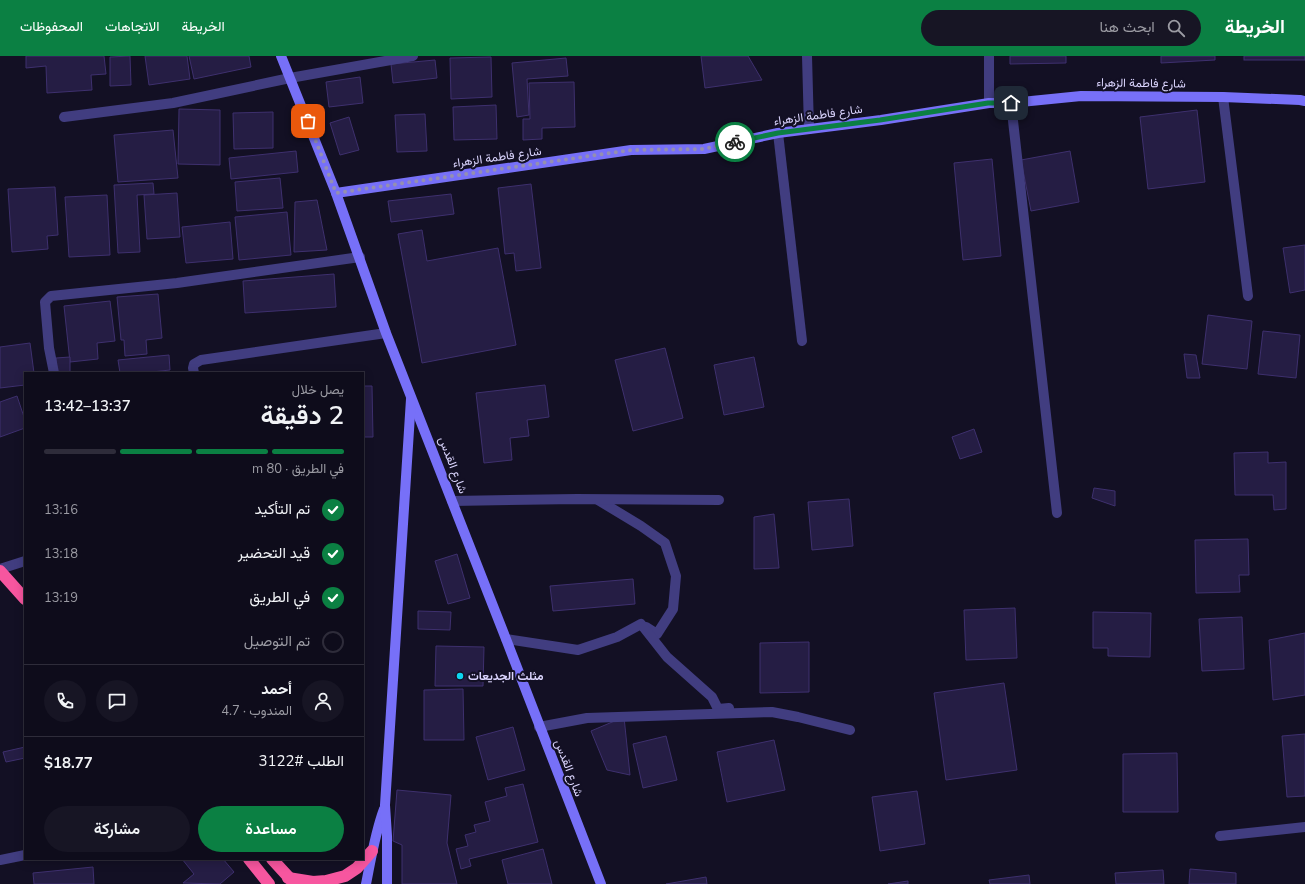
<!DOCTYPE html>
<html lang="ar">
<head>
<meta charset="utf-8">
<style>
	:root { --surface:#0e0c1b; --page:#171524; --text:#f1f3f6; --muted:#9b9ba3; --line:#2e2c3a; --accent:#0b8043 }
	body { margin:0; font-family:"Nunito Sans",Vazirmatn,sans-serif; background:var(--page); color:var(--text); direction:rtl; height:100vh; display:flex; flex-direction:column; font-size:15px; white-space:nowrap }
	* { box-sizing:border-box; margin:0 }
	p { font-size:13px; color:var(--muted) }
	.icon { flex:none; width:22px; height:22px; fill:none; stroke:currentColor; stroke-width:2; stroke-linecap:round; stroke-linejoin:round }
	.map { position:relative; flex:1; overflow:hidden; direction:ltr }
	.details { position:absolute; left:24px; top:316px; width:340px; height:488px; display:flex; flex-direction:column; background:var(--surface); border-radius:0px; box-shadow:0 2px 10px #0003,0 0 0 1px var(--line); direction:rtl }
	.details>* { flex:none }
	.pin { position:absolute; display:grid; place-items:center; width:34px; height:34px; color:#fff; margin:-17px; border-radius:8px; box-shadow:0 2px 6px #0006 }
	.courier { position:absolute; display:grid; place-items:center; width:40px; height:40px; margin:-20px; border:3px solid #0b8043; border-radius:50%; background:#fff; color:#222; box-shadow:0 1px 5px #0007 }
	.summary em { font-style:normal; font-weight:600 }
	.summary div { display:flex; flex-direction:column-reverse }
	.summary { display:flex; align-items:center; justify-content:space-between; height:68px; padding:0 20px }
	h1 { font-size:26px; font-weight:600; line-height:30px }
	.bar { display:grid; grid-template-columns:repeat(4,1fr); gap:6px 4px; align-content:center; height:48px; padding:0 20px }
	.bar i { height:5px; border-radius:3px; background:var(--line) }
	.bar .current { background:var(--accent) }
	.bar p { grid-column:span 4 }
	.line { display:flex; align-items:center; gap:10px; padding:0 20px; border-top:1px solid var(--line) }
	.line div { flex:1 }
	.round { display:grid; place-items:center; flex:none; width:42px; height:42px; border-radius:21px; background:var(--page) }
	ol { padding:0 20px; list-style:none }
	li { display:flex; align-items:center; gap:12px; height:44px }
	li p { margin-inline-start:auto }
	li .icon { padding:4px; border-radius:50%; background:var(--accent); color:#fff; stroke-width:4 }
	li:last-child { color:var(--muted) }
	li i { width:22px; height:22px; border:2px solid var(--line); border-radius:50% }
	.cta { display:flex; gap:8px; margin-top:auto; padding:8px 20px }
	.cta a { flex:1; height:46px; border-radius:24px; background:var(--accent); color:#fff; font-size:16px; font-weight:600; line-height:46px; text-align:center }
	.cta a+a { background:var(--page); color:var(--text) }
	header { display:flex; align-items:center; gap:24px; box-sizing:border-box; height:56px; padding:0 20px; background:var(--accent); color:#fff }
	header strong { font-size:19px }
	nav { display:flex; gap:22px; margin-inline-start:auto; font-size:14px }
	.search { width:280px; height:36px; background:var(--page); display:flex; align-items:center; gap:10px; box-sizing:border-box; padding:0 14px; border-radius:22px; color:var(--muted); font-size:15px }
	.map>svg:first-child { display:block }
	.building { fill:#251d44; stroke:#3e306e }
	.lines { fill:none; stroke-linecap:round; stroke-linejoin:round }
	.street { stroke:#413d80; stroke-width:10 }
	.secondary { stroke:#7770f8; stroke-width:10 }
	.highway { stroke:#f7569f; stroke-width:12 }
	.done { stroke:#948fb1; stroke-width:4; stroke-dasharray:0 7.2 }
	.route { stroke:#0b8043; stroke-width:5 }
	.poi-dot { fill:#0cd5f1; stroke:#131024; stroke-width:1.5 }
	.labels { text-anchor:middle; stroke-width:4; stroke-linejoin:round; paint-order:stroke }
	.street-label { font-size:12px; fill:#dad4fd; stroke:#131024 }
	.poi-label { font-size:12px; font-weight:bold; fill:#dad4fd; stroke:#131024; text-anchor:start }
</style>
</head>
<body>
<header>
<strong>الخريطة</strong>
<div class="search"><svg class="icon" aria-label="search" viewBox="0 0 24 24"><circle cx="10" cy="10" r="6"/><path d="M15 15l6 6"/></svg>ابحث هنا</div>
<nav><a>الخريطة</a><a>الاتجاهات</a><a>المحفوظات</a></nav>
</header>
<div class="map">
<svg width="1305" height="828" viewBox="0 0 1305 828">
	<rect width="100%" height="100%" fill="#131024"/>
	<g class="building">
		<path d="M26,0H104L106,18L91,19L92,34L47,37L46,10L26,12Z"/>
		<path d="M130,0L131,29L110,30V1Z"/>
		<path d="M145,0H187L190,23L149,29Z"/>
		<path d="M189,0H249L251,11L194,23Z"/>
		<path d="M701,0H748L762,24L705,32Z"/>
		<path d="M1010,0H1066V7L1010,8Z"/>
		<path d="M1161,0H1215V4L1161,7Z"/>
		<rect x="1244" y="0" width="61" height="4"/>
		<path d="M491,1L492,41L451,43L450,2Z"/>
		<path d="M566,2L568,20L527,23L529,59L517,61L512,7Z"/>
		<path d="M435,4L437,22L393,27L391,8Z"/>
		<path d="M360,21L363,47L329,51L326,26Z"/>
		<path d="M574,26L575,71L542,72V83L523,84V63H530L529,27Z"/>
		<path d="M496,49L497,83L454,84L453,51Z"/>
		<path d="M179,53L220,54V109L178,108Z"/>
		<path d="M1197,54L1205,126L1148,133L1140,61Z"/>
		<path d="M273,56V92L234,93L233,57Z"/>
		<path d="M425,58L427,95L397,96L395,59Z"/>
		<path d="M349,61L359,94L340,99L330,67Z"/>
		<path d="M173,74L178,122L118,126L114,79Z"/>
		<path d="M296,95L298,116L231,123L229,102Z"/>
		<path d="M1070,95L1079,146L1031,155L1021,104Z"/>
		<path d="M992,103L1001,200L963,204L954,107Z"/>
		<path d="M280,122L283,152L237,155L235,126Z"/>
		<path d="M153,127L154,138L137,139L140,196L118,197L114,129Z"/>
		<path d="M531,128L541,212L516,215L514,197L505,198L498,132Z"/>
		<path d="M55,131L58,179L47,180L48,193L12,196L8,133Z"/>
		<path d="M177,137L180,181L147,183L144,139Z"/>
		<path d="M451,138L454,158L391,166L388,145Z"/>
		<path d="M107,139L110,199L69,201L65,141Z"/>
		<path d="M317,144L327,194L294,196L295,146Z"/>
		<path d="M287,156L291,199L239,204L235,161Z"/>
		<path d="M230,166L233,203L186,207L182,171Z"/>
		<path d="M422,174L427,205L498,192L516,289L422,307L398,178Z"/>
		<path d="M1305,189V234L1290,237L1283,192Z"/>
		<path d="M334,218L336,251L245,257L243,225Z"/>
		<path d="M158,238L162,282L146,284L147,298L125,300L124,284H121L117,241Z"/>
		<path d="M110,245L115,285L97,287L98,303L70,306L64,250Z"/>
		<path d="M1208,259L1252,265L1247,313L1202,308Z"/>
		<path d="M1263,275L1300,279L1296,322L1258,318Z"/>
		<path d="M30,287L34,317H25V329L0,332V291Z"/>
		<path d="M665,292L683,362L633,375L615,304Z"/>
		<path d="M1184,298L1196,299L1200,322H1187Z"/>
		<path d="M169,299L170,314L143,317H120L118,304Z"/>
		<path d="M70,301V317H57L56,302Z"/>
		<path d="M754,301L764,351L724,359L714,309Z"/>
		<path d="M545,329L549,361L527,364L529,380L510,382L512,404L484,407L476,337Z"/>
		<path d="M363,330H372L373,381H363Z"/>
		<path d="M17,340L25,364V372L0,381V346Z"/>
		<path d="M974,373L982,396L960,403L952,381Z"/>
		<path d="M1268,396V407L1286,406V453L1274,454L1273,439H1235L1234,397Z"/>
		<path d="M1094,432L1115,435V450L1092,442Z"/>
		<path d="M849,443L853,490L812,494L808,446Z"/>
		<path d="M774,458L779,512L754,513V461Z"/>
		<path d="M1248,483L1249,519H1239L1240,536L1196,537L1195,484Z"/>
		<path d="M457,498L470,542L448,548L435,505Z"/>
		<path d="M633,523L635,548L553,555L550,530Z"/>
		<path d="M1015,552L1017,602L966,604L964,554Z"/>
		<path d="M418,555L451,556L450,574L418,573Z"/>
		<path d="M1093,556L1151,557L1150,601L1108,600V592H1093Z"/>
		<path d="M1242,561L1244,613L1202,615L1199,563Z"/>
		<path d="M1305,577V639L1273,644L1269,584Z"/>
		<path d="M809,586V636L760,637V587Z"/>
		<path d="M436,590L484,591L483,630H435Z"/>
		<path d="M1004,627L1017,714L946,724L934,637Z"/>
		<path d="M463,633L464,684H424V634Z"/>
		<path d="M624,661L630,719L607,714L591,675Z"/>
		<path d="M513,671L525,714L488,724L476,681Z"/>
		<path d="M1305,678V740L1287,741L1282,680Z"/>
		<path d="M666,680L677,724L643,732L633,688Z"/>
		<path d="M774,684L785,734L727,746L717,696Z"/>
		<path d="M25,691V702L6,706L3,696Z"/>
		<path d="M1177,697L1178,756H1123V698Z"/>
		<path d="M523,728L538,786L469,803L471,810L461,813L456,793L468,790L465,779L476,776L474,769L490,765L485,746L507,740L505,732Z"/>
		<path d="M397,734L451,739L447,787L457,828H402V789L393,785Z"/>
		<path d="M917,735L925,788L880,795L872,741Z"/>
		<path d="M543,793L552,828H508L502,804Z"/>
		<path d="M223,803L234,816L220,828L183,827L194,818L182,803Z"/>
		<path d="M93,811L94,828H34L33,817Z"/>
		<path d="M1190,813L1236,817V828H1189Z"/>
		<path d="M1163,814L1164,828H1116L1115,817Z"/>
		<path d="M1029,819L1030,828H990L989,824Z"/>
		<path d="M706,821L707,828H666Z"/>
		<path d="M908,825V828H888Z"/>
	</g>
	<g class="lines">
		<g class="street">
			<path d="M807,0L809,73"/>
			<path d="M1223,41L1248,240"/>
			<path d="M989,47V0"/>
			<path d="M1011,47L1057,457"/>
			<path d="M64,61L173,47L290,22L413,0"/>
			<path d="M778,77L802,285"/>
			<path d="M54,317L49,292L45,246L51,240L177,227L360,201"/>
			<path d="M194,317L193,312L194,308L201,304L386,277"/>
			<path d="M598,444L641,470L665,487L676,520L673,553L657,578L646,571"/>
			<path d="M452,445L577,443L719,444"/>
			<path d="M0,513L25,505"/>
			<path d="M506,583L578,594L617,581L641,568L667,601L712,641L718,653L729,652"/>
			<path d="M539,671L587,662L772,656L798,661L850,674"/>
			<path d="M1220,780L1305,771"/>
			<path d="M0,804L25,799"/>
		</g>
		<g class="secondary">
			<path d="M281,0L336,137L386,277L506,583L601,828"/>
			<path d="M336,137L631,94L704,93L778,77L881,64L989,47H1011L1081,40L1223,41L1300,44L1305,45"/>
			<path d="M366,828C371,803 375,777 384,753"/>
			<path d="M387,828V780L385,749L411,343"/>
		</g>
		<g class="highway">
			<path d="M0,515L25,543"/>
			<path d="M249,803L269,828"/>
			<path d="M272,803L294,827"/>
			<path d="M288,822L313,826L326,825L345,820L357,812L372,795"/>
		</g>
	</g>
	<g class="lines">
		<path class="done" d="M308,65L336,137L631,94L704,93L735,86"/>
		<path class="route" d="M735,86L778,77L880,64L988,47H1011"/>
	</g>
	<circle class="poi-dot" cx="460" cy="620" r="4"/>
	<g class="labels">
		<g class="street-label">
			<text transform="translate(1141 27) rotate(1)" y="4">شارع فاطمة الزهراء</text>
			<text transform="translate(818 59) rotate(-8)" y="4">شارع فاطمة الزهراء</text>
			<text transform="translate(497 101) rotate(-8)" y="4">شارع فاطمة الزهراء</text>
			<text transform="translate(453 409) rotate(69)" y="4">شارع القدس</text>
			<text transform="translate(569 712) rotate(69)" y="4">شارع القدس</text>
		</g>
		<g class="poi-label">
			<text x="468" y="624">مثلث الجديعات</text>
		</g>
	</g>
</svg>
<div class="pin" style="left:308px;top:65px;background:#ea580c"><svg class="icon" aria-label="bag" viewBox="0 0 24 24"><path d="M5 8h14l-1 12H6zM9 8a3 3 0 0 1 6 0"/></svg></div>
<div class="pin" style="left:1011px;top:47px;background:#1f2937"><svg class="icon" aria-label="home" viewBox="0 0 24 24"><path d="M3 11l9-7 9 7M6 9v11h12V9"/></svg></div>
<div class="courier" style="left:735px;top:86px"><svg class="icon" aria-label="bike" viewBox="0 0 24 24"><circle cx="6" cy="16" r="4"/><circle cx="18" cy="16" r="4"/><path d="M6 16l4-8h5l3 8M10 8l3 8H6M13 5h3"/></svg></div>
<section class="details">
<div class="summary"><div><h1>2 دقيقة</h1><p>يصل خلال</p></div><em>13:37–13:42</em></div>
<div class="bar"><i class="current"></i><i class="current"></i><i class="current"></i><i></i><p>في الطريق · 80 m</p></div>
<ol>
<li><svg class="icon" aria-label="check" viewBox="0 0 24 24"><path d="M5 12l5 5 9-10"/></svg>تم التأكيد<p>13:16</p></li>
<li><svg class="icon" aria-label="check" viewBox="0 0 24 24"><path d="M5 12l5 5 9-10"/></svg>قيد التحضير<p>13:18</p></li>
<li><svg class="icon" aria-label="check" viewBox="0 0 24 24"><path d="M5 12l5 5 9-10"/></svg>في الطريق<p>13:19</p></li>
<li><i></i>تم التوصيل</li>
</ol>
<div class="line" style="height:72px"><a class="round"><svg class="icon" aria-label="person" viewBox="0 0 24 24"><circle cx="12" cy="8" r="4"/><path d="M4 21q1-7 8-7t8 7"/></svg></a><div><b>أحمد</b><p>المندوب · 4.7</p></div><a class="round"><svg class="icon" aria-label="chat" viewBox="0 0 24 24"><path d="M4 5h16v11H9l-5 4z"/></svg></a><a class="round"><svg class="icon" aria-label="phone" viewBox="0 0 24 24"><path d="M5 4h4l2 5-3 2q2 4 5 5l2-3 5 2v4C11 20 4 13 5 4z"/></svg></a></div>
<div class="line" style="height:52px"><div>الطلب #3122</div><b>$18.77</b></div>
<div class="cta"><a>مساعدة</a><a>مشاركة</a></div>
</section>
</div>
</body>
</html>
